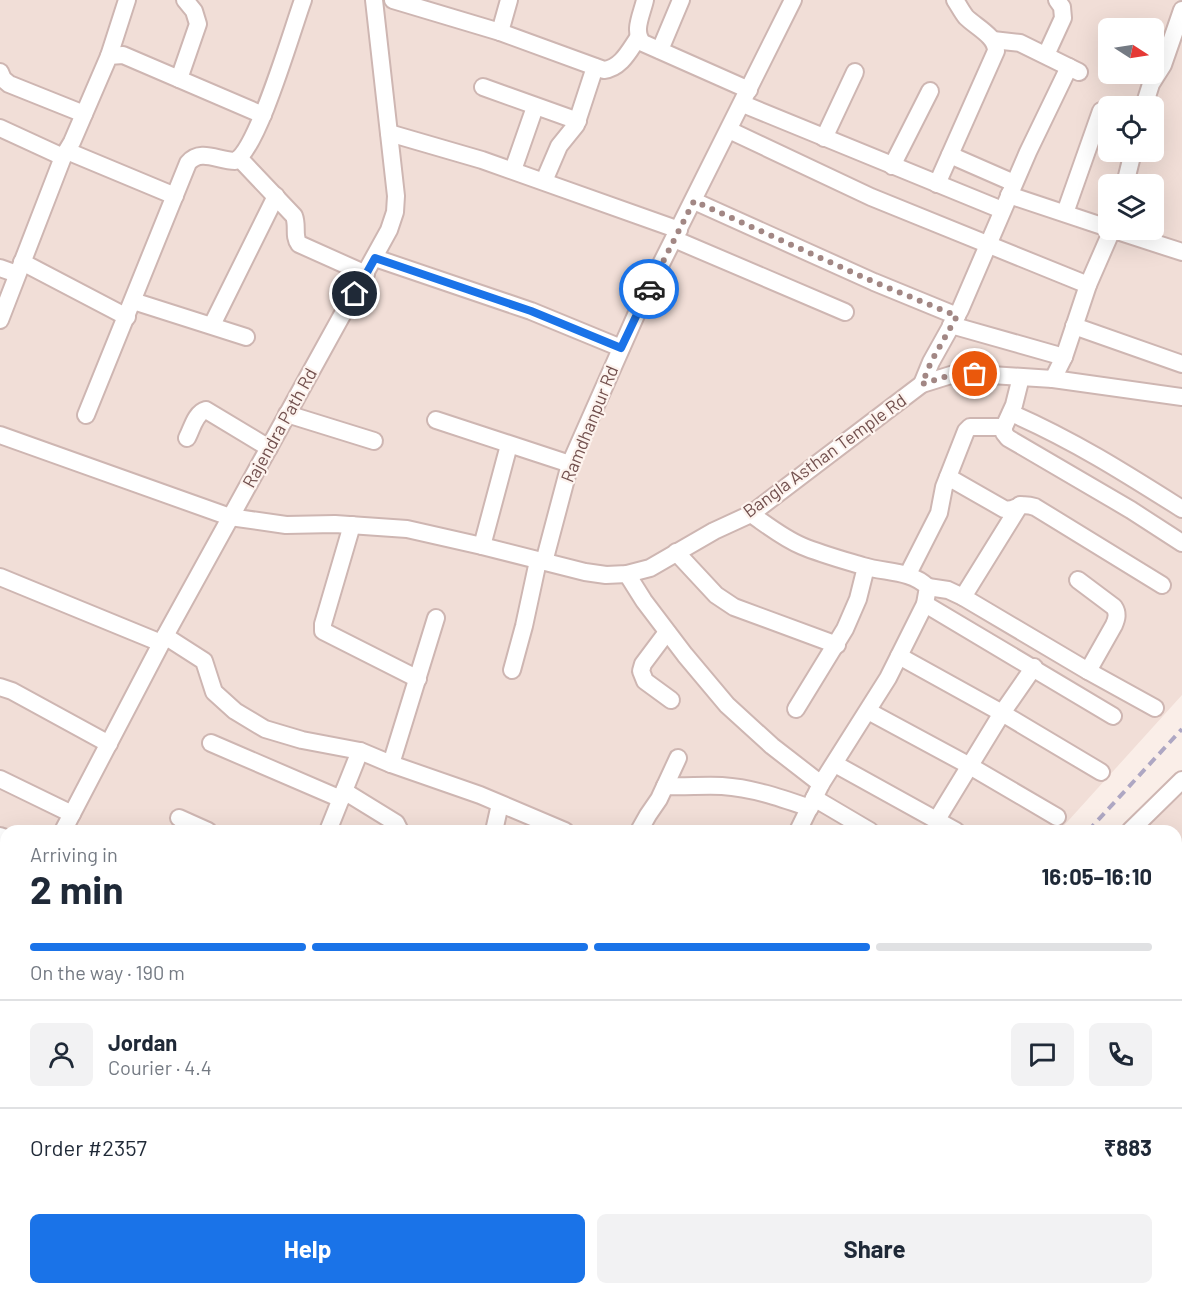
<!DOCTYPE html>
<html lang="en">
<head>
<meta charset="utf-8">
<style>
	:root { --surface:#fff; --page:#f2f2f3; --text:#1f2937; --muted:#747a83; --line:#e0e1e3; --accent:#1a73e8 }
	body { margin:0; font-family:Barlow,sans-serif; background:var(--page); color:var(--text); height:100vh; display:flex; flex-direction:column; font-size:22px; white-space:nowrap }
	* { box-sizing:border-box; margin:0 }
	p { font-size:20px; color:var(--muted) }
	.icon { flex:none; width:33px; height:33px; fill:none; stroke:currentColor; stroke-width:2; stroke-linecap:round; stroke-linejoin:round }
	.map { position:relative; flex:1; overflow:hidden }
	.side { position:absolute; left:0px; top:825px; width:1182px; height:470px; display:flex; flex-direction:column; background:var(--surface); border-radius:18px 18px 0 0; box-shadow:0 6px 24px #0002 }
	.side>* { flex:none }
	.needle { width:39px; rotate:102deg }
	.controls { position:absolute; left:1098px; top:18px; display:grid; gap:12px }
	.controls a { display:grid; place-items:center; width:66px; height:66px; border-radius:9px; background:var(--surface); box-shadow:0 6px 24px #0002; font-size:30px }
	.pin { position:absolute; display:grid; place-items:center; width:51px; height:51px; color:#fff; margin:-26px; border:3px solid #fff; border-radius:50%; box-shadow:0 2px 6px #0007 }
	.courier { position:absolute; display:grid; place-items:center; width:60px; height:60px; margin:-30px; border:4px solid #1a73e8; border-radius:50%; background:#fff; color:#222; box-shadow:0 2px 8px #0007 }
	.head em { font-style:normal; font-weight:700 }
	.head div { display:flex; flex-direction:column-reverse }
	.head { display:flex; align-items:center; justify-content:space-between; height:102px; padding:0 30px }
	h1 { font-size:39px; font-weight:700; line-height:45px }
	.bar { display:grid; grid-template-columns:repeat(4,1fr); gap:9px 6px; align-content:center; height:72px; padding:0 30px }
	.bar i { height:8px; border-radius:4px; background:var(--line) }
	.bar .current { background:var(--accent) }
	.bar p { grid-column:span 4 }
	.line { display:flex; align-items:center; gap:15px; padding:0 30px; border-top:2px solid var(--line) }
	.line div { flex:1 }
	.round { display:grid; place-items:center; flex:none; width:63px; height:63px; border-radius:9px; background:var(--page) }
	.action { display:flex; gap:12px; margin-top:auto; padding:12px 30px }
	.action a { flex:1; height:69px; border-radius:9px; background:var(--accent); color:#fff; font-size:24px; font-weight:700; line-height:69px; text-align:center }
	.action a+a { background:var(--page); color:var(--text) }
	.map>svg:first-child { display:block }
	.residential { fill:#f1ded7; fill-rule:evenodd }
	.water { fill:#bee2dd; stroke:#a5d3cd; stroke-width:1.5 }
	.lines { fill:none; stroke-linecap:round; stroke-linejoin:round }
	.minor-casing { stroke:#ceb6b2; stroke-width:20 }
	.minor { stroke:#fff; stroke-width:16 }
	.rail { stroke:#aea7c3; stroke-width:4; stroke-dasharray:9 6; stroke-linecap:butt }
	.done { stroke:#a28784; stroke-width:6; stroke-dasharray:0 10.8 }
	.route { stroke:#1a73e8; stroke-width:8 }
	.labels { text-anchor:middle; stroke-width:4.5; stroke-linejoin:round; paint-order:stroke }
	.street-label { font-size:18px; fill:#72504e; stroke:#fdf3ee }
</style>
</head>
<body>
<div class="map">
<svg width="1182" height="1294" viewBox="0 0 1182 1294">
	<rect width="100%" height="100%" fill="#faeee8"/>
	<g class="residential">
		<path d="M0,0H1182V695L1059,831H6V1288L678,1289L675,1294H0ZM1108,28H1154V74H1108ZM1108,106H1154V152H1108ZM1108,184H1154V230H1108Z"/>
		<path d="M1182,775V1016L1176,1018V831H1131Z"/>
		<path d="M811,1289H875L874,1294H809Z"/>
	</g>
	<path class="water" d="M1182,1098V1216L1176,1226V1104Z"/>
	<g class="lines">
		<g class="minor-casing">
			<g id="minor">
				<path d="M393,0L500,32L604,70C621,68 629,51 638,38"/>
				<path d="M645,0C642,14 632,32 643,43L749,90"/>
				<path d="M500,32L509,0"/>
				<path d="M993,40L1020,43L1079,72"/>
				<path d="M660,50L681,0"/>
				<path d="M1046,55L1063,18L1062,7L1057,0"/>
				<path d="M109,56L127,0"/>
				<path d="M0,72L3,79L9,84L84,114"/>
				<path d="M179,79L198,24L194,11L185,0"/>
				<path d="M483,87L578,121"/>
				<path d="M743,104L1002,210"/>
				<path d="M1144,106L1151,84L1163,65L1182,10"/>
				<path d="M0,128L63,157"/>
				<path d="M729,130L871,197L1088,285"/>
				<path d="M389,133L482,160L679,230"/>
				<path d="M824,138L855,72"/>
				<path d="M67,151L175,196"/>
				<path d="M950,155L1014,183"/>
				<path d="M240,159L294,216C298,226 293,236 299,244L366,274"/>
				<path d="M892,166L930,91"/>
				<path d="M513,170L535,107"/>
				<path d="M544,181L559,146L576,125L595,67"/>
				<path d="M937,184L996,51C996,36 976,27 966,17C962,12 959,6 955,0"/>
				<path d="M1125,184L1133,152"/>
				<path d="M1009,195L1108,228"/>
				<path d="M694,201L874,282L957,316"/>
				<path d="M1065,213L1101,111"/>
				<path d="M1114,230L1182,252"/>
				<path d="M674,239L845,312"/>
				<path d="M375,258L531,311L621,348"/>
				<path d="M22,262L127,317"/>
				<path d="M0,268L17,274"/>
				<path d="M133,301L246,337"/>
				<path d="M0,320L63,157L72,142L109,56L123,55L263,115"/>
				<path d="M212,325L276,196"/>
				<path d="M951,325L1064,357"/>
				<path d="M1074,326L1182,364"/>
				<path d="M1021,377L1014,405L1004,427V433L1008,438L1131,510L1182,543"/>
				<path d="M1053,379L1064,357L1088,285L1112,230"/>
				<path d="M922,384L931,362L960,310L1028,152L1069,67"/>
				<path d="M1011,413C1073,440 1125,473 1182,509"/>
				<path d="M287,414L374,441"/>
				<path d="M86,415L188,163C201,148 218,161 235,161C258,149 292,30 303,0"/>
				<path d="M436,420L570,464"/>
				<path d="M0,435L230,517L286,525L335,524L407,529L482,546L585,572L606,575L627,574L650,568L714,531L751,514L922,384L954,374H975L1053,379L1182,397"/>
				<path d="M187,438C192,429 195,413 206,410L269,448"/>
				<path d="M948,477L1004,509C1017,512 1016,501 1035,507L1162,585"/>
				<path d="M751,514C767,525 783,538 802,546C821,554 843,560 863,566C886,573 910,570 928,587L925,604L888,678L821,784L798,831"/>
				<path d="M352,525L323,624V631L418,679"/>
				<path d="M482,546L509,445"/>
				<path d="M676,552L716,595L734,607L837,645"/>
				<path d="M544,562L570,464L640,306L793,0"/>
				<path d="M627,574L644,601L685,655L727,705L772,746L821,784"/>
				<path d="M908,574L939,513L944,487L966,431L970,427H1004"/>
				<path d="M0,577L161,643"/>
				<path d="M1078,580L1114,607C1118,613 1117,618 1114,625L1088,671"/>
				<path d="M928,587L948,590L963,597L1088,671L1155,708"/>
				<path d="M963,597L1020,505"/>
				<path d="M925,604L1113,716"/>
				<path d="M667,632L643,664L641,671L645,681L671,700"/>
				<path d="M165,636L204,661L214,692L235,711L265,729L302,740L360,751L391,764L480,795L565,831"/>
				<path d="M899,656L1002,713L1101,772"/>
				<path d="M512,670L524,626L538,561"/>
				<path d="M0,687L12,691L109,744"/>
				<path d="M796,709L845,629L858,599L866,567"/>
				<path d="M868,711L970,766L1057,817"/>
				<path d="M211,743L341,799"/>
				<path d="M391,764L436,618"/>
				<path d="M835,764L956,831"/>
				<path d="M0,779L72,814"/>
				<path d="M665,786C684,787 704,785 722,786C753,788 781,798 810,808"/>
				<path d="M344,791L396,823L400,831"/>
				<path d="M814,798L870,831"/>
				<path d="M179,818L208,831"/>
				<path d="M936,821L1002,713L1034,667"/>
				<path d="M63,831L165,636L389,230L395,212L396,196L374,0"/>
				<path d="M328,831L360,751"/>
				<path d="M494,831L500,804"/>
				<path d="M639,831L648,815L659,799L678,758"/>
				<path d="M1130,831L1182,780"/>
				<path d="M0,836L6,838"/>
				<path d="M0,952L6,940"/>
				<path d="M0,1127L6,1133"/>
				<path d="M192,1288L201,1294"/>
				<path d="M371,1288L381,1294"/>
				<path d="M300,1294L303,1288"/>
				<path d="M429,1294L432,1288"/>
				<path d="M596,1294L598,1288"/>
				<path d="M633,1294L638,1288"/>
				<path d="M835,1294L836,1288"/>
			</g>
		</g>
		<use href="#minor" class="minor"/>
		<g class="rail">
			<path d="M1088,831L1182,729"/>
			<path d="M704,1294L707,1288"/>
			<path d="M788,1294L790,1288"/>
		</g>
	</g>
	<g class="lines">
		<path class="done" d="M649,289L694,201L874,282L957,316L931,362L922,384L954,374H975"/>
		<path class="route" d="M355,294L375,258L531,311L621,348L649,289"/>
	</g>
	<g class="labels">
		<g class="street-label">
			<text transform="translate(590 424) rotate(-68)" y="6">Ramdhanpur Rd</text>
			<text transform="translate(280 428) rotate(-61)" y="6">Rajendra Path Rd</text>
			<text transform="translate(825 456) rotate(-36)" y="6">Bangla Asthan Temple Rd</text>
		</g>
	</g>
</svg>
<div class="controls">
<a><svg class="needle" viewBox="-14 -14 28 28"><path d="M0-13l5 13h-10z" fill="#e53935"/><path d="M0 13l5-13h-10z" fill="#747a83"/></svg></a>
<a><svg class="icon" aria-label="locate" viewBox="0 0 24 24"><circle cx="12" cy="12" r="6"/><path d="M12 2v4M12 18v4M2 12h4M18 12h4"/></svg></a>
<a><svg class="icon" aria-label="layers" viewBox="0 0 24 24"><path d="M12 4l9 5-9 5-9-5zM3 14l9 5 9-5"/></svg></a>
</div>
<div class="pin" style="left:975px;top:374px;background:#ea580c"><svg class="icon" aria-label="bag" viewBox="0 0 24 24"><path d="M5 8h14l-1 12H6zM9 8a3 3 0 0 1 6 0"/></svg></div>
<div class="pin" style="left:355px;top:294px;background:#1f2937"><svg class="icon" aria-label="home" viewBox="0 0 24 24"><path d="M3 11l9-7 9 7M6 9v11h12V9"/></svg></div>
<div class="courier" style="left:649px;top:289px"><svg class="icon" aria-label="car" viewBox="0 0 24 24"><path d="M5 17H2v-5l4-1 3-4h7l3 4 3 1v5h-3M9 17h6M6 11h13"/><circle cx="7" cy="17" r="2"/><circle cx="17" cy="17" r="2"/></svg></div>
<section class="side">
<div class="head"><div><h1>2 min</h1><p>Arriving in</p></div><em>16:05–16:10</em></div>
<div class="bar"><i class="current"></i><i class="current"></i><i class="current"></i><i></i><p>On the way · 190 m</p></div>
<div class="line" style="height:108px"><a class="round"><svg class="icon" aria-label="person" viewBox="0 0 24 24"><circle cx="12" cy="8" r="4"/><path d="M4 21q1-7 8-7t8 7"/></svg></a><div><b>Jordan</b><p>Courier · 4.4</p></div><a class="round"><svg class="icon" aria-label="chat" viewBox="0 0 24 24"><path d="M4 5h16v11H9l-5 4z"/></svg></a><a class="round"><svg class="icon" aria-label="phone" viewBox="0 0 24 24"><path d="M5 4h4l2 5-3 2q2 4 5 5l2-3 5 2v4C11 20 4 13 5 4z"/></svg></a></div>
<div class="line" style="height:78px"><div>Order #2357</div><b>₹883</b></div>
<div class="action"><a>Help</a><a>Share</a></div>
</section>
</div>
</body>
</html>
